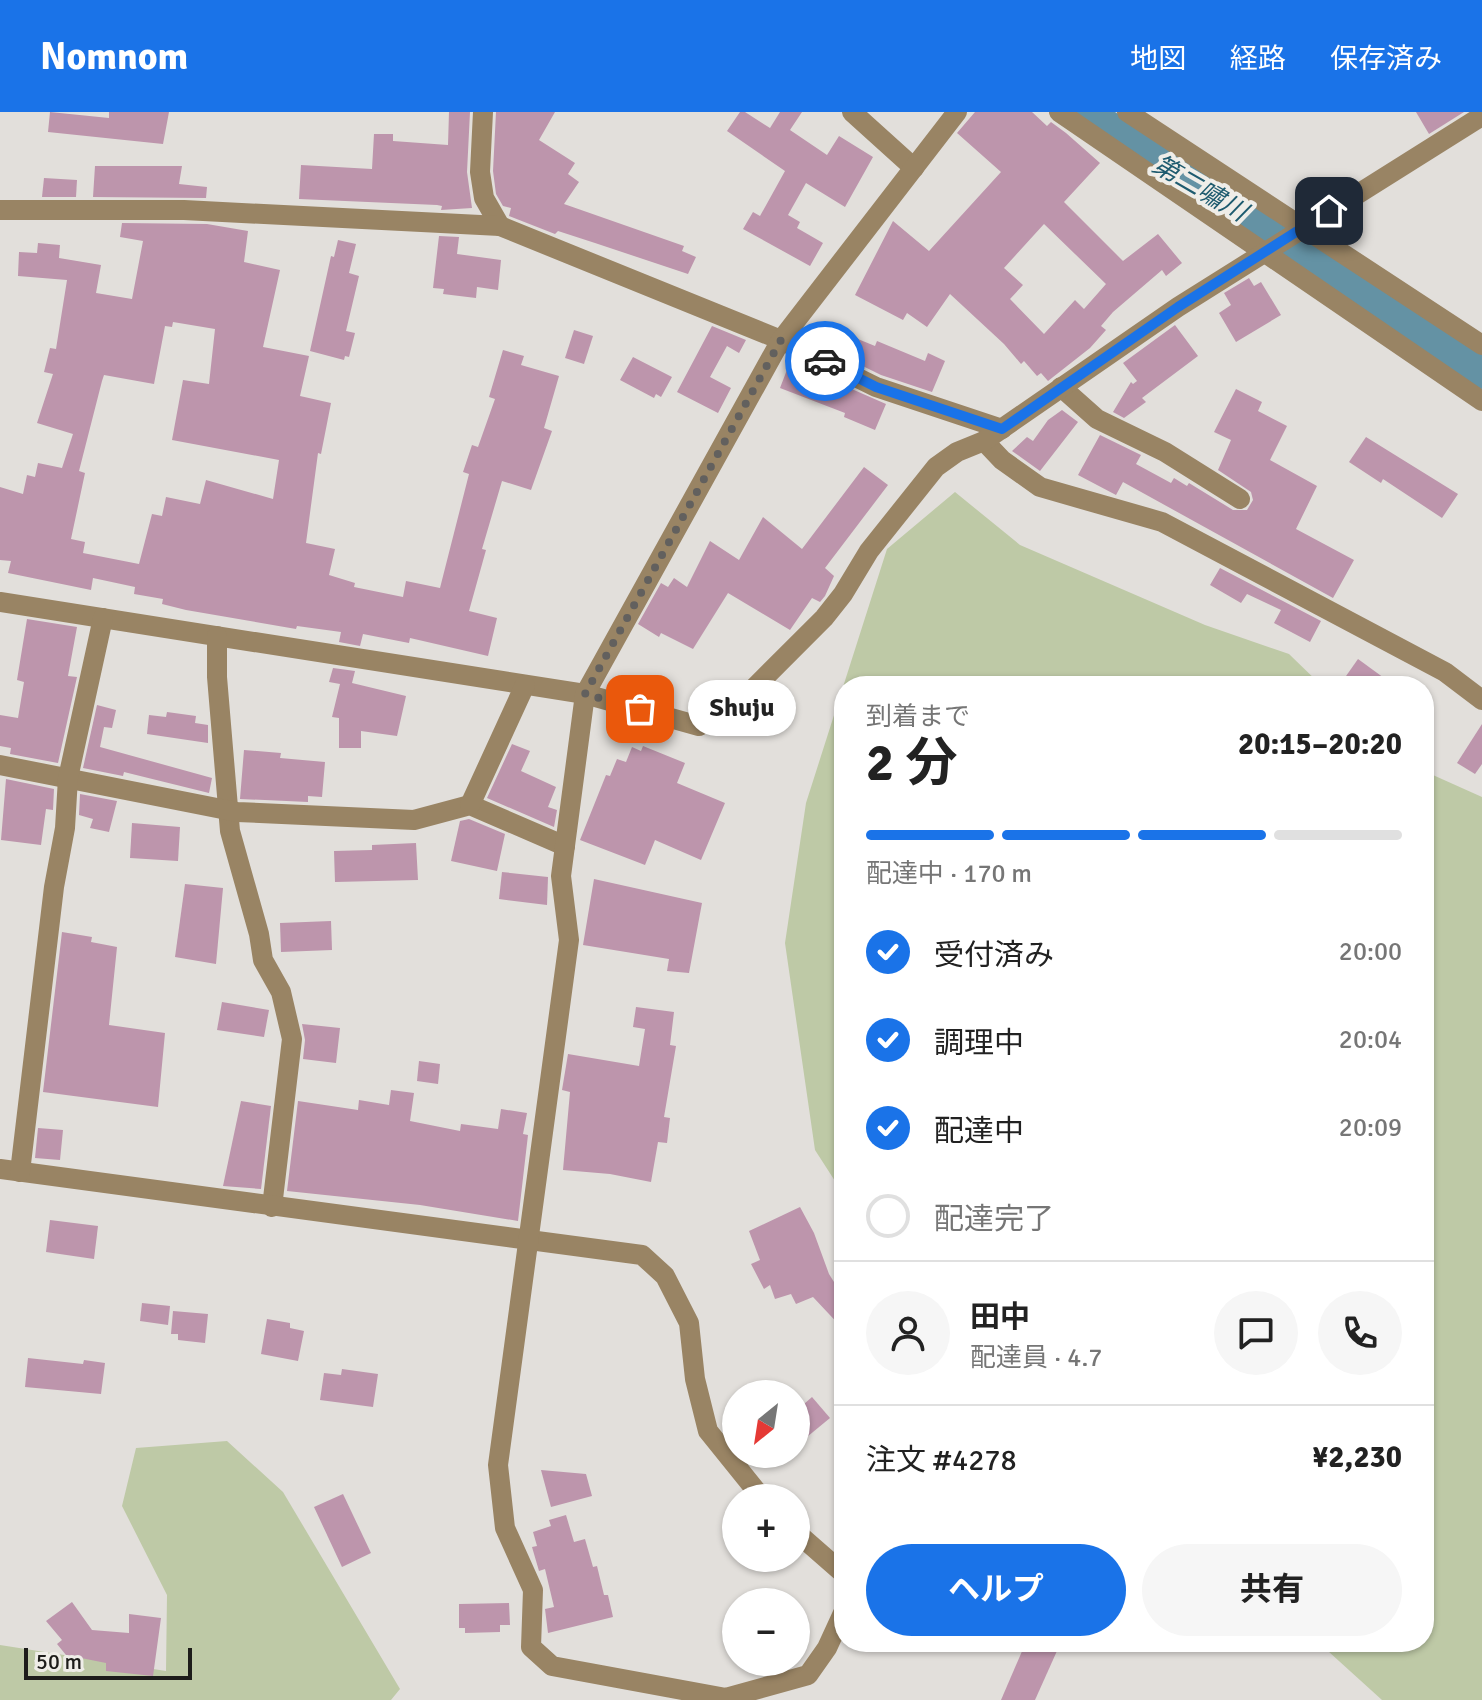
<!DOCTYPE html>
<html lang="ja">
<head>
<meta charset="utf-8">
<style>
	:root { --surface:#fff; --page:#f6f6f6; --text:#222; --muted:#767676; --line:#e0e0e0; --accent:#1a73e8 }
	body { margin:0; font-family:Signika,"Noto Sans JP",sans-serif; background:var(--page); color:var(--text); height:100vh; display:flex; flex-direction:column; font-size:30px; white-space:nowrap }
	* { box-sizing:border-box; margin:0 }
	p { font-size:26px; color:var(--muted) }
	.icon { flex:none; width:44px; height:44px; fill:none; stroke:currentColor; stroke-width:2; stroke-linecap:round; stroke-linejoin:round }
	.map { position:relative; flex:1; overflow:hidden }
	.details { position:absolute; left:834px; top:564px; width:600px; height:976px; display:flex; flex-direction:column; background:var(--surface); border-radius:32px; box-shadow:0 2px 6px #0004 }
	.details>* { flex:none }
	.needle { width:52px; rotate:210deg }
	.controls { position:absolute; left:722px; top:1268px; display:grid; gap:16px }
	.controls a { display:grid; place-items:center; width:88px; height:88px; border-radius:50%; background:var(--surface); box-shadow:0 2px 6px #0004; font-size:40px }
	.scale { position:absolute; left:24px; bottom:20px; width:168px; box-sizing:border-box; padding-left:8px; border:4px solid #1d1c1a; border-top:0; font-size:22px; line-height:28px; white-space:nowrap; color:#1d1c1a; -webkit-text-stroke:6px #efede8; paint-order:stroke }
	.pin { position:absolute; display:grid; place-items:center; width:68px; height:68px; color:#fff; margin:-34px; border-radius:16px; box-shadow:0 4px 12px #0006 }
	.courier { position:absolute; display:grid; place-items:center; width:80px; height:80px; margin:-40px; border:6px solid #1a73e8; border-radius:50%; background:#fff; color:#222; box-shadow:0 2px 10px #0007 }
	.bubble { position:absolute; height:56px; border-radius:28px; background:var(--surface); box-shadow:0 2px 6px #0004; font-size:26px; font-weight:700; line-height:56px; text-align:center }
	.summary em { font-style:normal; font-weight:700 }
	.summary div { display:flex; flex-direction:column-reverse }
	.summary { display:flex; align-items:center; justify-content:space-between; height:136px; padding:0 32px }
	h1 { font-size:52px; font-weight:700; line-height:60px }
	.bar { display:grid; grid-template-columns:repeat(4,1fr); gap:12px 8px; align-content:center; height:96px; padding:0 32px }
	.bar i { height:10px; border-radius:6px; background:var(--line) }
	.bar .on { background:var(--accent) }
	.bar p { grid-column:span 4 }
	.line { display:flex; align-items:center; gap:20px; padding:0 32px; border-top:2px solid var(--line) }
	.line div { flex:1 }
	.round { display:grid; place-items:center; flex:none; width:84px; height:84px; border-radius:42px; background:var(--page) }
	ol { padding:0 32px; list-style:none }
	li { display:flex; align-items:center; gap:24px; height:88px }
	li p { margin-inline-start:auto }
	li .icon { padding:8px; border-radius:50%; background:var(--accent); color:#fff; stroke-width:4 }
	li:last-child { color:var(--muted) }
	li i { width:44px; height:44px; border:4px solid var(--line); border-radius:50% }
	.primary-button { display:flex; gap:16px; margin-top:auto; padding:16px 32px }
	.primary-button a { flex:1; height:92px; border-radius:48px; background:var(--accent); color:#fff; font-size:32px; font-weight:700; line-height:92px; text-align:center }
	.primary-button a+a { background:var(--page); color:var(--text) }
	header { display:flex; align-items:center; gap:48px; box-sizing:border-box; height:112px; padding:0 40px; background:var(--accent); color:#fff }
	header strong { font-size:38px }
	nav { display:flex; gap:44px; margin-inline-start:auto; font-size:28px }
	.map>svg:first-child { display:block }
	.green { fill:#bec9a6 }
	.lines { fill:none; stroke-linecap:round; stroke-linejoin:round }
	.river { stroke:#6492a4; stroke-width:40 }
	.building { fill:#bd95ac; fill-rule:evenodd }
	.minor { stroke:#998464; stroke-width:20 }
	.done { stroke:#62605e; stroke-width:8; stroke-dasharray:0 14.4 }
	.route { stroke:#1a73e8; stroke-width:10 }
	.labels { text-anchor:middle; stroke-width:8; stroke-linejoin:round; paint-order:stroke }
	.water-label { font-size:26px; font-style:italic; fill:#1e5b6f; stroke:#efede8 }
</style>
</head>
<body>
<header>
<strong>Nomnom</strong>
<nav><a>地図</a><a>経路</a><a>保存済み</a></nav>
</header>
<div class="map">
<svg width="1482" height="1588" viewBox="0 0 1482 1588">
	<rect width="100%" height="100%" fill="#e2dfdb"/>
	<g class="green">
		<path d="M955,380L1020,433L1205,513L1289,542L1322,574H844V1083L815,1038L785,831L806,691L887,437Z"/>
		<path d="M1424,659L1482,685V1588H1382L1318,1530H1424Z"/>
		<path d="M227,1329L283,1380L400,1577L391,1588H0V1533L166,1559L167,1483L122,1394L136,1336Z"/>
	</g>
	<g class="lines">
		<path class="river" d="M1079,0L1202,82L1282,122L1482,257"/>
	</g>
	<g class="building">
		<path d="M50,0L109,6V0H169L163,32L48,20Z"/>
		<path d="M449,0H470L467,60L472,96L441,98L442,94L437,93L299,87L301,53L372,57L374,22H393V29L448,33Z"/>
		<path d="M496,0H555L539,28L575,51L568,62L579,70L564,92L684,134L682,139L696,145L688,162L595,131L558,119L555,122L509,104L511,96L503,94L496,82L493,59Z"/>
		<path d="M740,0H745L770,16L780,0H802L790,18L827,43L839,24L873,45L845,95L806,71L788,103L800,110L797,116L823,131L810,154L743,117L753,100L760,104L785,59L727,19Z"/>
		<path d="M975,0H1032L1047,14L1051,10L1066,21L1100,51L1064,90L1123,149L1158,122L1182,151L1166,164L1162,158L1113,200L1101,214L1106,218L1090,236L1048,269L1041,261L1037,264L1024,249L1021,252L1004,232L950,182L927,215L907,201L903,208L855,183L893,109L929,139L1001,60L957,21ZM1044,112L1106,172L1084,197L1075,188L1044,222L1010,187L1023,173L1004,156Z"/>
		<path d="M1416,0H1464L1429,22Z"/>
		<path d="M95,54H182L179,72L207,75L206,86L93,85Z"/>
		<path d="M44,66L77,68L76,85H42Z"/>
		<path d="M122,111L207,112L248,119L244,150L280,158L263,235L309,244L300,284L331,291L321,342L318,341L306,431L335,437L329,463L355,471L354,475L403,485L406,469L440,476L469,362L463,360L472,333L478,335L495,287L489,285L503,238L524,244L521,253L559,264L544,316L552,319L531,378L502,369L482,437L486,438L469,499L497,506L488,544L410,526L409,531L363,522L360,534L339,530L341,520L297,514L296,517L186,498L162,492L163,487L134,482L135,475L93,466L91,478L8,461L11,449L0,448V375L23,382L27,363L35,365L38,351L62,356L73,322L37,311L53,262L44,260L50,236L56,237L67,168L18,164L19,140L37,141L38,131L60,133L59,146L101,153L96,181L132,187L143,129L120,125ZM173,210L215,217L209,272L183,268L172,328L279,348L273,387L206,368L200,392L166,385L162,404L152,402L139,452L83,441L85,430L71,427L85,361L79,359L102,269L104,263L154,272L165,214L172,215Z"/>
		<path d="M439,124L459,125L457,142L501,148L498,178L477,175L476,186L443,182L444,177L433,176Z"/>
		<path d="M338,128L356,132L349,161L359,164L346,219L355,221L349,245L345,244L344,248L310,239L331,144L334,145Z"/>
		<path d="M1249,166L1254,174L1261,170L1281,203L1236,230L1219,201L1231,193L1224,181Z"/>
		<path d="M1175,213L1198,244L1142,286L1146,290L1124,306L1113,300L1131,270L1133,272L1137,269L1123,251Z"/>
		<path d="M712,214L746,228L739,241L727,234L710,265L731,276L718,301L677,280Z"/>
		<path d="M831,216L875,234L877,229L925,249L928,241L945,249L932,280L881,263L824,235Z"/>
		<path d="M574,218L593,224L584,252L565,246Z"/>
		<path d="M633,245L672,265L661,285L656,282L654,286L620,268Z"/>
		<path d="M790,250L886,292L875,318L844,305L845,301L780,276Z"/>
		<path d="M1236,277L1262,290L1258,299L1287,314L1270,348L1317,374L1296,417L1354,448L1333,486L1123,370L1116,383L1078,363L1100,323L1141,343L1136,352L1171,371L1174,366L1187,374L1189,371L1233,398H1247L1253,388L1251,380L1218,358L1231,328L1214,320Z"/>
		<path d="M1062,298L1078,310L1040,359L1012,339L1027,325L1033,329L1048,308Z"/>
		<path d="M1366,325L1458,382L1442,406L1383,367L1381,371L1349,350Z"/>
		<path d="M864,355L888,373L825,456L834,464L825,484L820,490L812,486L790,518L728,481L693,537L661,521L659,525L638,512L661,471L668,475L674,466L687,475L710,429L739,448L763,405L802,437Z"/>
		<path d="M1220,456L1321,509L1310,530L1274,511L1281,498L1247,482L1241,491L1210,473Z"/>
		<path d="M27,507L77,515L68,564L77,565L58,651L10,642L11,636L0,634V603L18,606L24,570L17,568Z"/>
		<path d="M1358,547L1395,574H1339Z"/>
		<path d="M333,556L355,559L352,571L406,584L397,624L361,619V636H339V606L332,605L340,572L329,570Z"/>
		<path d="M97,593L116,598L112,616L104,615L100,635L212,666L209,681L124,660L123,664L83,656Z"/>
		<path d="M167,600L196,604L195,611L208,613V631L147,622L149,603L166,605Z"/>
		<path d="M1482,612V652L1475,662L1457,651Z"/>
		<path d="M512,632L530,639L521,659L556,675L548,695L557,698L554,715L487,686Z"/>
		<path d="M643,634L685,651L677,671L725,691L701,748L655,728L645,753L580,728L606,663L610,664L617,647L626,650L632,635L641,639Z"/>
		<path d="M244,638L281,641L280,646L325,650L322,685L308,684V690L240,687Z"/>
		<path d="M6,667L54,677L53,698L46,697L41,733L1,728Z"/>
		<path d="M80,682L117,689L109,720L90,716L93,707L79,703Z"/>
		<path d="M469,707L505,722L497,759L451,749L460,709Z"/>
		<path d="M132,711L180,715L178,749L130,746Z"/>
		<path d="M416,731L418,768L335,770L334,739L372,738V733Z"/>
		<path d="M502,760L548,765L547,793L499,787Z"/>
		<path d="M594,767L702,791L689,861L667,859L669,847L583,833Z"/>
		<path d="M185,772L223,776L216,852L175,845Z"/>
		<path d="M331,809L332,838L281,840L280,811Z"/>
		<path d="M62,820L92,825L91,830L117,835L109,913L165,921L158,995L43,980Z"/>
		<path d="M222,890L269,898L264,925L217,918Z"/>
		<path d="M636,895L674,900L670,933L676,934L664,1005L670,1006L667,1031L658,1030L651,1070L610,1062L563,1058L570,980L562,978L568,942L639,954L645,917L633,915Z"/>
		<path d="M302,912L340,916L336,951L303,947L305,928Z"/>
		<path d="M419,949L440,952L438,972L417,969Z"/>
		<path d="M391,978L414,981L410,1009L460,1019L461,1012L498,1017L501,997L527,1001L523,1022L528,1023L518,1109L420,1093L287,1079L298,989L358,998L359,988L389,993Z"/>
		<path d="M241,989L271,994L261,1077L223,1074Z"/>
		<path d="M38,1016L63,1018L60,1048L35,1046Z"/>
		<path d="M800,1095L814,1121L829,1162L844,1186V1218L813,1185L796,1192L791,1182L775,1187L770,1173L764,1177L751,1152L760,1148L749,1119Z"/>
		<path d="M50,1108L98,1114L94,1147L46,1140Z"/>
		<path d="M142,1191L170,1194L168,1213L140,1209Z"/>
		<path d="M173,1199L208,1202L205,1231L178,1228V1222H171Z"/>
		<path d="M267,1207L290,1211V1216L304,1219L298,1249L261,1242Z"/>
		<path d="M28,1246L83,1252L84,1248L105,1251L101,1282L25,1275Z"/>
		<path d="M342,1257L378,1262L373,1295L320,1288L324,1261L341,1263Z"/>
		<path d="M812,1285L830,1306L796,1334V1299Z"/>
		<path d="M541,1358L586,1362L592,1384L551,1395Z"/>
		<path d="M343,1382L371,1441L342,1455L314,1395Z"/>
		<path d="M566,1403L574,1430L585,1427L593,1455L597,1454L604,1483H608L613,1505L548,1521L545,1497L554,1495L545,1457L539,1459L532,1435L537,1434L533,1420L551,1414L549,1408Z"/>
		<path d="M72,1490L92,1518L129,1521V1502L161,1506L153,1564L106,1559V1551L66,1543L57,1532L62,1528L46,1509Z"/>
		<path d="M509,1491L510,1513H500V1520L465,1521V1516H459V1492Z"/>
		<path d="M1026,1530H1061L1035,1588H1001Z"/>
	</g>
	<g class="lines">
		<g class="minor">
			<path d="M483,0L480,60L484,86L500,114"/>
			<path d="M852,0L914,56"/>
			<path d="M1059,0L1482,289"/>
			<path d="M1127,0L1482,233"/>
			<path d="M0,98H184L500,114L781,228L876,275L1002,317"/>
			<path d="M1061,275L1097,307L1165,340L1240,387"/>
			<path d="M984,329L1002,348L1040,375L1162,410L1445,560L1482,588"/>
			<path d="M0,490L585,582L699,614L739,591L824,506L843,482L869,439L936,355L957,340L984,329L1178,195L1482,4"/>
			<path d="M217,524V565L230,719L259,822L263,848L281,880L292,927L272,1095"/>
			<path d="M0,653L237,700L414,708L470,693L565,734"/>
			<path d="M470,693L525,573"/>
			<path d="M0,1057L642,1143L665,1164L689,1211L695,1267L708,1319L762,1386"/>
			<path d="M20,1060L54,775L65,716L68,666L103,506"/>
			<path d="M796,1420L844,1462"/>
			<path d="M844,1499L827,1536L808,1563L726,1586L552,1554L531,1535L533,1478L505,1416L498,1353L569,828L561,764L585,582L781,228L957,0"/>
		</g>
	</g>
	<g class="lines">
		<path class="done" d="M640,597L585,582L781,228L825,249"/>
		<path class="route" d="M825,249L876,275L1002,317L1178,195L1329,99"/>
	</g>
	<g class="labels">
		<g class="water-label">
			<text transform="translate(1200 76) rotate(30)" y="9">第二嘯川</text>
		</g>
	</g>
</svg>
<div class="controls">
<a><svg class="needle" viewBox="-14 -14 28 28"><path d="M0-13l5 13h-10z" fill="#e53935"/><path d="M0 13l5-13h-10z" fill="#767676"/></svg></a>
<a>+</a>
<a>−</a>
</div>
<div class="scale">50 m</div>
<div class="pin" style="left:640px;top:597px;background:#ea580c"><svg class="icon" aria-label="bag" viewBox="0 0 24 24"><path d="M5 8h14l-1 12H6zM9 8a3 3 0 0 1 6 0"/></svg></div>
<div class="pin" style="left:1329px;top:99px;background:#1f2937"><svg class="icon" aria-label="home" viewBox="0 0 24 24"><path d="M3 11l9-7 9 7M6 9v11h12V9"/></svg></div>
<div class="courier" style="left:825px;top:249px"><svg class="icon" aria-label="car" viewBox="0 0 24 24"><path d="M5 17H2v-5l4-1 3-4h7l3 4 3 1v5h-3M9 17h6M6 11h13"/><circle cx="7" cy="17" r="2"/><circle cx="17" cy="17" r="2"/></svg></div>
<div class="bubble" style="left:688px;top:568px;width:108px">Shuju</div>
<section class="details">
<div class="summary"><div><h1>2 分</h1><p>到着まで</p></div><em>20:15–20:20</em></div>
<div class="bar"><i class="on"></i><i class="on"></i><i class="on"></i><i></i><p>配達中 · 170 m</p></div>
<ol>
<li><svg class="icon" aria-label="check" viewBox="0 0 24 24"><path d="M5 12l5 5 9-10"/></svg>受付済み<p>20:00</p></li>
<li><svg class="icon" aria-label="check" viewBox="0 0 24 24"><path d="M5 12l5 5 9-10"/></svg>調理中<p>20:04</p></li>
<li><svg class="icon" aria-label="check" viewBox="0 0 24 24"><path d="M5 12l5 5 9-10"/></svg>配達中<p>20:09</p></li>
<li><i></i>配達完了</li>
</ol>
<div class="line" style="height:144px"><a class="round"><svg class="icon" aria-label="person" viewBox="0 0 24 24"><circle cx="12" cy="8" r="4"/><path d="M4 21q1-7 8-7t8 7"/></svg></a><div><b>田中</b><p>配達員 · 4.7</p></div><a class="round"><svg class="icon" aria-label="chat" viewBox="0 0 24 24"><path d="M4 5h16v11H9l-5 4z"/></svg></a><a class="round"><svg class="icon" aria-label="phone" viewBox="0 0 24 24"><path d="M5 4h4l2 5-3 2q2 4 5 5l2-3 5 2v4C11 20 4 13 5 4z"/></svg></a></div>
<div class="line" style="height:104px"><div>注文 #4278</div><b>¥2,230</b></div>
<div class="primary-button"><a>ヘルプ</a><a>共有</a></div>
</section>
</div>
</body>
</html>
